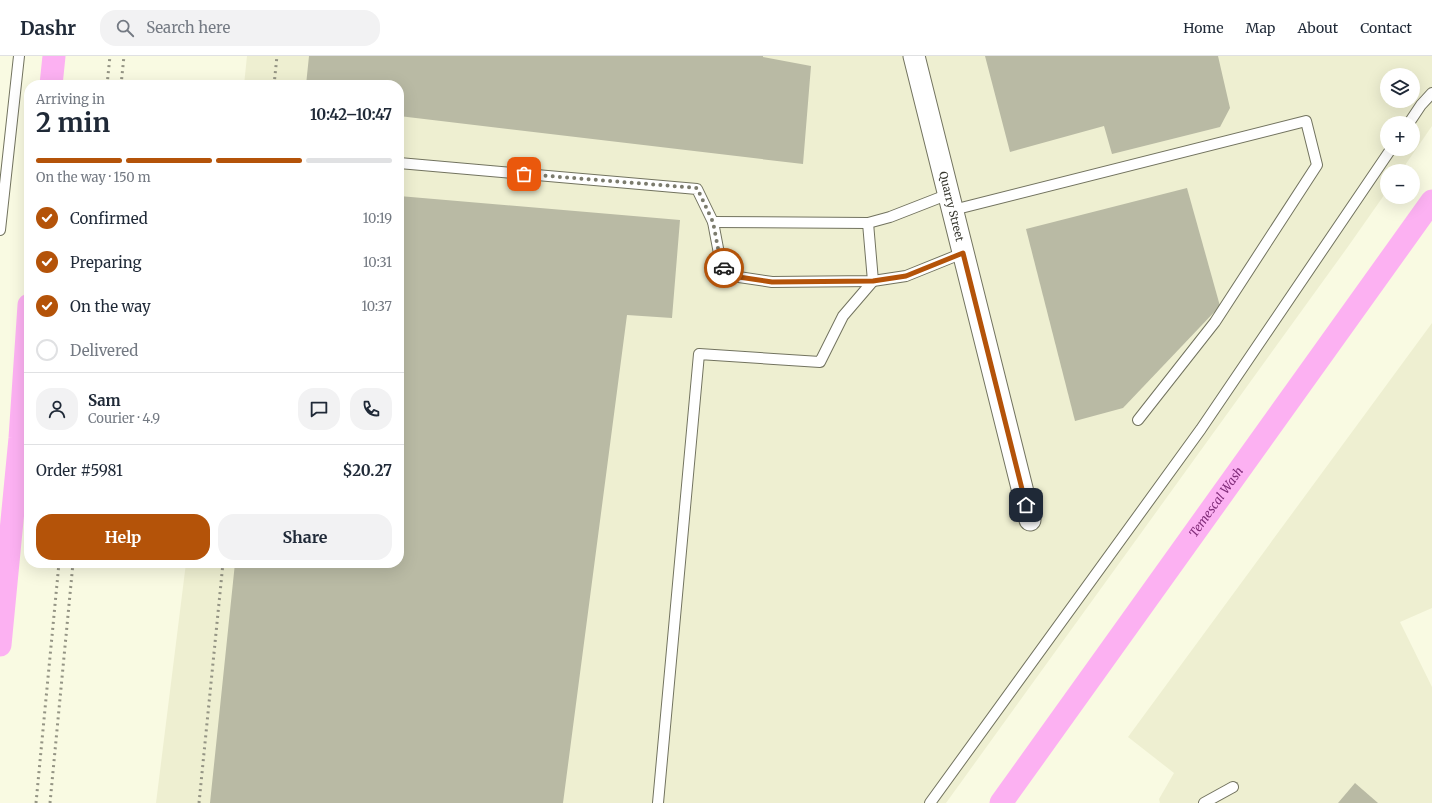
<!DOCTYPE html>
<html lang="en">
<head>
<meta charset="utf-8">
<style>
	:root { --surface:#fff; --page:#f2f2f3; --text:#1f2937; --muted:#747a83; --line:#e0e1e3; --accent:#b45309 }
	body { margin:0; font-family:Merriweather,serif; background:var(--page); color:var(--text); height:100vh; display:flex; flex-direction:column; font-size:15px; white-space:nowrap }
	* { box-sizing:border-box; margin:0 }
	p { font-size:13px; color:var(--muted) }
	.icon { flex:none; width:22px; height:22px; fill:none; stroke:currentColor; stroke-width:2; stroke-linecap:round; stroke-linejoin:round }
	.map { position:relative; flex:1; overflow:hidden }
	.side { position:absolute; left:24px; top:24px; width:380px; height:488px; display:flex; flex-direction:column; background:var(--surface); border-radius:16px; box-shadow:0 4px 16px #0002 }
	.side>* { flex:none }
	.buttons { position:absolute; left:1380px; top:12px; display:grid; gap:8px }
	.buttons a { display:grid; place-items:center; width:40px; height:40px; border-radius:50%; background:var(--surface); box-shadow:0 4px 16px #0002; font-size:20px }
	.pin { position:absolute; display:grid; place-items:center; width:34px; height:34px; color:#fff; margin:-17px; border-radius:8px; box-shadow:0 2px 6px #0006 }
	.courier { position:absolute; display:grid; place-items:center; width:40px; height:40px; margin:-20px; border:3px solid #b45309; border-radius:50%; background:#fff; color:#222; box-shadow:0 1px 5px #0007 }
	.head em { font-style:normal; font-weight:700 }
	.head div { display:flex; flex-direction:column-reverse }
	.head { display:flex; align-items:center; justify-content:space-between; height:68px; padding:0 12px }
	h1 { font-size:26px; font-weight:700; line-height:30px }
	.bar { display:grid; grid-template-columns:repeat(4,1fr); gap:6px 4px; align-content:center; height:48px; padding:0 12px }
	.bar i { height:5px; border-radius:3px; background:var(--line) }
	.bar .selected { background:var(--accent) }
	.bar p { grid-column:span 4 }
	.line { display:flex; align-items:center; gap:10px; padding:0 12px; border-top:1px solid var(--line) }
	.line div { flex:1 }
	.round { display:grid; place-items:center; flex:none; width:42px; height:42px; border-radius:16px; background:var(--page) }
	ol { padding:0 12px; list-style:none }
	li { display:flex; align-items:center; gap:12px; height:44px }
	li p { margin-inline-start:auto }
	li .icon { padding:4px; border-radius:50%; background:var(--accent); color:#fff; stroke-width:4 }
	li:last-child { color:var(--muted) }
	li i { width:22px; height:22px; border:2px solid var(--line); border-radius:50% }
	.action { display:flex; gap:8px; margin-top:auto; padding:8px 12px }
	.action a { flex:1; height:46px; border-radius:16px; background:var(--accent); color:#fff; font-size:16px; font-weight:700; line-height:46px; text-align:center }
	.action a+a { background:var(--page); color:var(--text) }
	header { display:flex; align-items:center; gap:24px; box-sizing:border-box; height:56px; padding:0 20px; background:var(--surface); border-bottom:1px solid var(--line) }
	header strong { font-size:19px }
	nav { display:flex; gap:22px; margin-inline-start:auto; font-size:14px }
	.search { width:280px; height:36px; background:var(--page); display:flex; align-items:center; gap:10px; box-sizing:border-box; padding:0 14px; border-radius:16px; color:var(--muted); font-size:15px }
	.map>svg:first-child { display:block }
	.built { fill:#eeefd1; fill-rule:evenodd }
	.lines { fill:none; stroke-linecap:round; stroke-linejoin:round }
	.canal { stroke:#fcb1f2; stroke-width:23 }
	.building { fill:#b9baa4 }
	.lane-casing { stroke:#72735f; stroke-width:12 }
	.street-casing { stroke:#72735f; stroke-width:23 }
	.lane { stroke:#fff; stroke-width:10 }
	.street { stroke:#fff; stroke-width:21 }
	.rail { stroke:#949484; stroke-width:3; stroke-dasharray:2 4; stroke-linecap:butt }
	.done { stroke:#7b7b6d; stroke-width:4; stroke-dasharray:0 7.2 }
	.route { stroke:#b45309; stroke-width:5 }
	.labels { text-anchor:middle; stroke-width:3; stroke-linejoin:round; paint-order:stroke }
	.street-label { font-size:11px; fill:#37372e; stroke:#fff }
	.water-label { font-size:12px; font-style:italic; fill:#802c79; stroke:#fff }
</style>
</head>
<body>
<header>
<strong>Dashr</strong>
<div class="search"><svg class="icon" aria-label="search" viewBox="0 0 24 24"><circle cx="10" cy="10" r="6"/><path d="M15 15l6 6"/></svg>Search here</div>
<nav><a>Home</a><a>Map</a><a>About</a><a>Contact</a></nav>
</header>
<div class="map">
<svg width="1432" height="747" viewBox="0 0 1432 747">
	<rect width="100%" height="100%" fill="#f9fae2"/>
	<g class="built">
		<path d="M247,0H1432V70L1401,115H1387V135L1347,192L946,747H156L186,507H399V29H244ZM1387,19H1413V45H1387ZM1387,67H1413V93H1387Z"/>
		<path d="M1432,267V552L1400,566L1432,631V747H1160L1159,743L1174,717L1128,681Z"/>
	</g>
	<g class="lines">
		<g class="canal">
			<path d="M51,29L54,0"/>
			<path d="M0,589L20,382L29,249"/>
			<path id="s1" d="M1001,747L1432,145"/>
		</g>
	</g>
	<g class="building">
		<path d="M309,0H763V1L811,10L803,108L399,60V29H306Z"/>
		<path d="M985,0H1218L1230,52L1220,71L1112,98L1104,70L1010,96Z"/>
		<path d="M1187,132L1220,250L1123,352L1075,365L1026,173Z"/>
		<path d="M399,140L680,164L672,262L627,259L563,747H210L235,507H399Z"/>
		<path d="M1355,727L1378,747H1338Z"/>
	</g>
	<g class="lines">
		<g class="lane-casing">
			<g id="lane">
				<path d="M1409,67L1421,49L1432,37"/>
				<path d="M399,107L697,133L713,166L721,208L732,220L772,226L873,225L906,220L963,197"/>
				<path d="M953,154L1306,65L1317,109L1215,266L1138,364"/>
				<path d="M713,166L868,167L890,161L949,138"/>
				<path d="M0,174L19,0"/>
				<path d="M658,747L699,298L820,306L843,260L873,225L868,167"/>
				<path d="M930,747L1201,373L1391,93"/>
				<path d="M1204,747L1233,731"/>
			</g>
		</g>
		<g class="street-casing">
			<g id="street">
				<path id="s2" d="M914,0L1030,464"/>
			</g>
		</g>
		<use href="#lane" class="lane"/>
		<use href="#street" class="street"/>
		<g class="rail">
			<path d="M107,29L110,0"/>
			<path d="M121,29L124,0"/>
			<path d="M274,29L277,0"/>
			<path d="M36,747L59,507"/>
			<path d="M50,747L73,507"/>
			<path d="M199,747L223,507"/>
		</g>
	</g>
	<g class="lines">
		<path class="done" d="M524,118L697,132L713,166L721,208L724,212"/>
		<path class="route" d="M724,212L732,220L772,226L873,225L906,220L963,197L1026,449"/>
	</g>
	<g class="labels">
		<g class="street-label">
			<text dy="4" stroke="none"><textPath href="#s2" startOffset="155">Quarry Street</textPath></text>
		</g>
		<g class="water-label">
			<text dy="4" stroke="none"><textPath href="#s1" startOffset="370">Temescal Wash</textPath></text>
		</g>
	</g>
</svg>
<div class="buttons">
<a><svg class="icon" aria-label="layers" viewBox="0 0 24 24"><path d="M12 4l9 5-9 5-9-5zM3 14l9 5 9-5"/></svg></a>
<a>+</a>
<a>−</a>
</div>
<div class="pin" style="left:524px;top:118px;background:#ea580c"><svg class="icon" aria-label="bag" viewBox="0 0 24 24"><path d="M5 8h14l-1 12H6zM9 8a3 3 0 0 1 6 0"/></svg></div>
<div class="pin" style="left:1026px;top:449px;background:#1f2937"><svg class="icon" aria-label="home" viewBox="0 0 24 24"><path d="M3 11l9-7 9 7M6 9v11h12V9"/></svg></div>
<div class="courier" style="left:724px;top:212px"><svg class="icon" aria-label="car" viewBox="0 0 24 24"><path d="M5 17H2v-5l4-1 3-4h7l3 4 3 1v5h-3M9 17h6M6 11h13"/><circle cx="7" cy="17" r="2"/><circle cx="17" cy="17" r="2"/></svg></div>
<section class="side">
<div class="head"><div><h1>2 min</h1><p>Arriving in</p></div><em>10:42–10:47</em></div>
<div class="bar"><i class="selected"></i><i class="selected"></i><i class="selected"></i><i></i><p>On the way · 150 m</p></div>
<ol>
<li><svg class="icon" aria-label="check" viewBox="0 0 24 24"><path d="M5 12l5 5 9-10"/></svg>Confirmed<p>10:19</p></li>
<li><svg class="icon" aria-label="check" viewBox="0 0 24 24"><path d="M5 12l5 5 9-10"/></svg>Preparing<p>10:31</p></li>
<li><svg class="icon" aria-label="check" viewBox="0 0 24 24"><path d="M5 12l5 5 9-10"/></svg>On the way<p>10:37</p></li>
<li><i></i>Delivered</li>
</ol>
<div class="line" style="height:72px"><a class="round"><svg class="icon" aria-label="person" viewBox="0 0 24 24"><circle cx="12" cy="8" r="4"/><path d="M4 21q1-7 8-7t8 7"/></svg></a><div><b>Sam</b><p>Courier · 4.9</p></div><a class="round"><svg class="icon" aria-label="chat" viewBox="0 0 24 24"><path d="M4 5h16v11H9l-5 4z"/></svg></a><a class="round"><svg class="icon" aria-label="phone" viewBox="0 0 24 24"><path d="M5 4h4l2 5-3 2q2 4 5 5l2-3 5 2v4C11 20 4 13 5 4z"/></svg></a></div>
<div class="line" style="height:52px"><div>Order #5981</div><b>$20.27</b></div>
<div class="action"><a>Help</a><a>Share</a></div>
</section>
</div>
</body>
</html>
